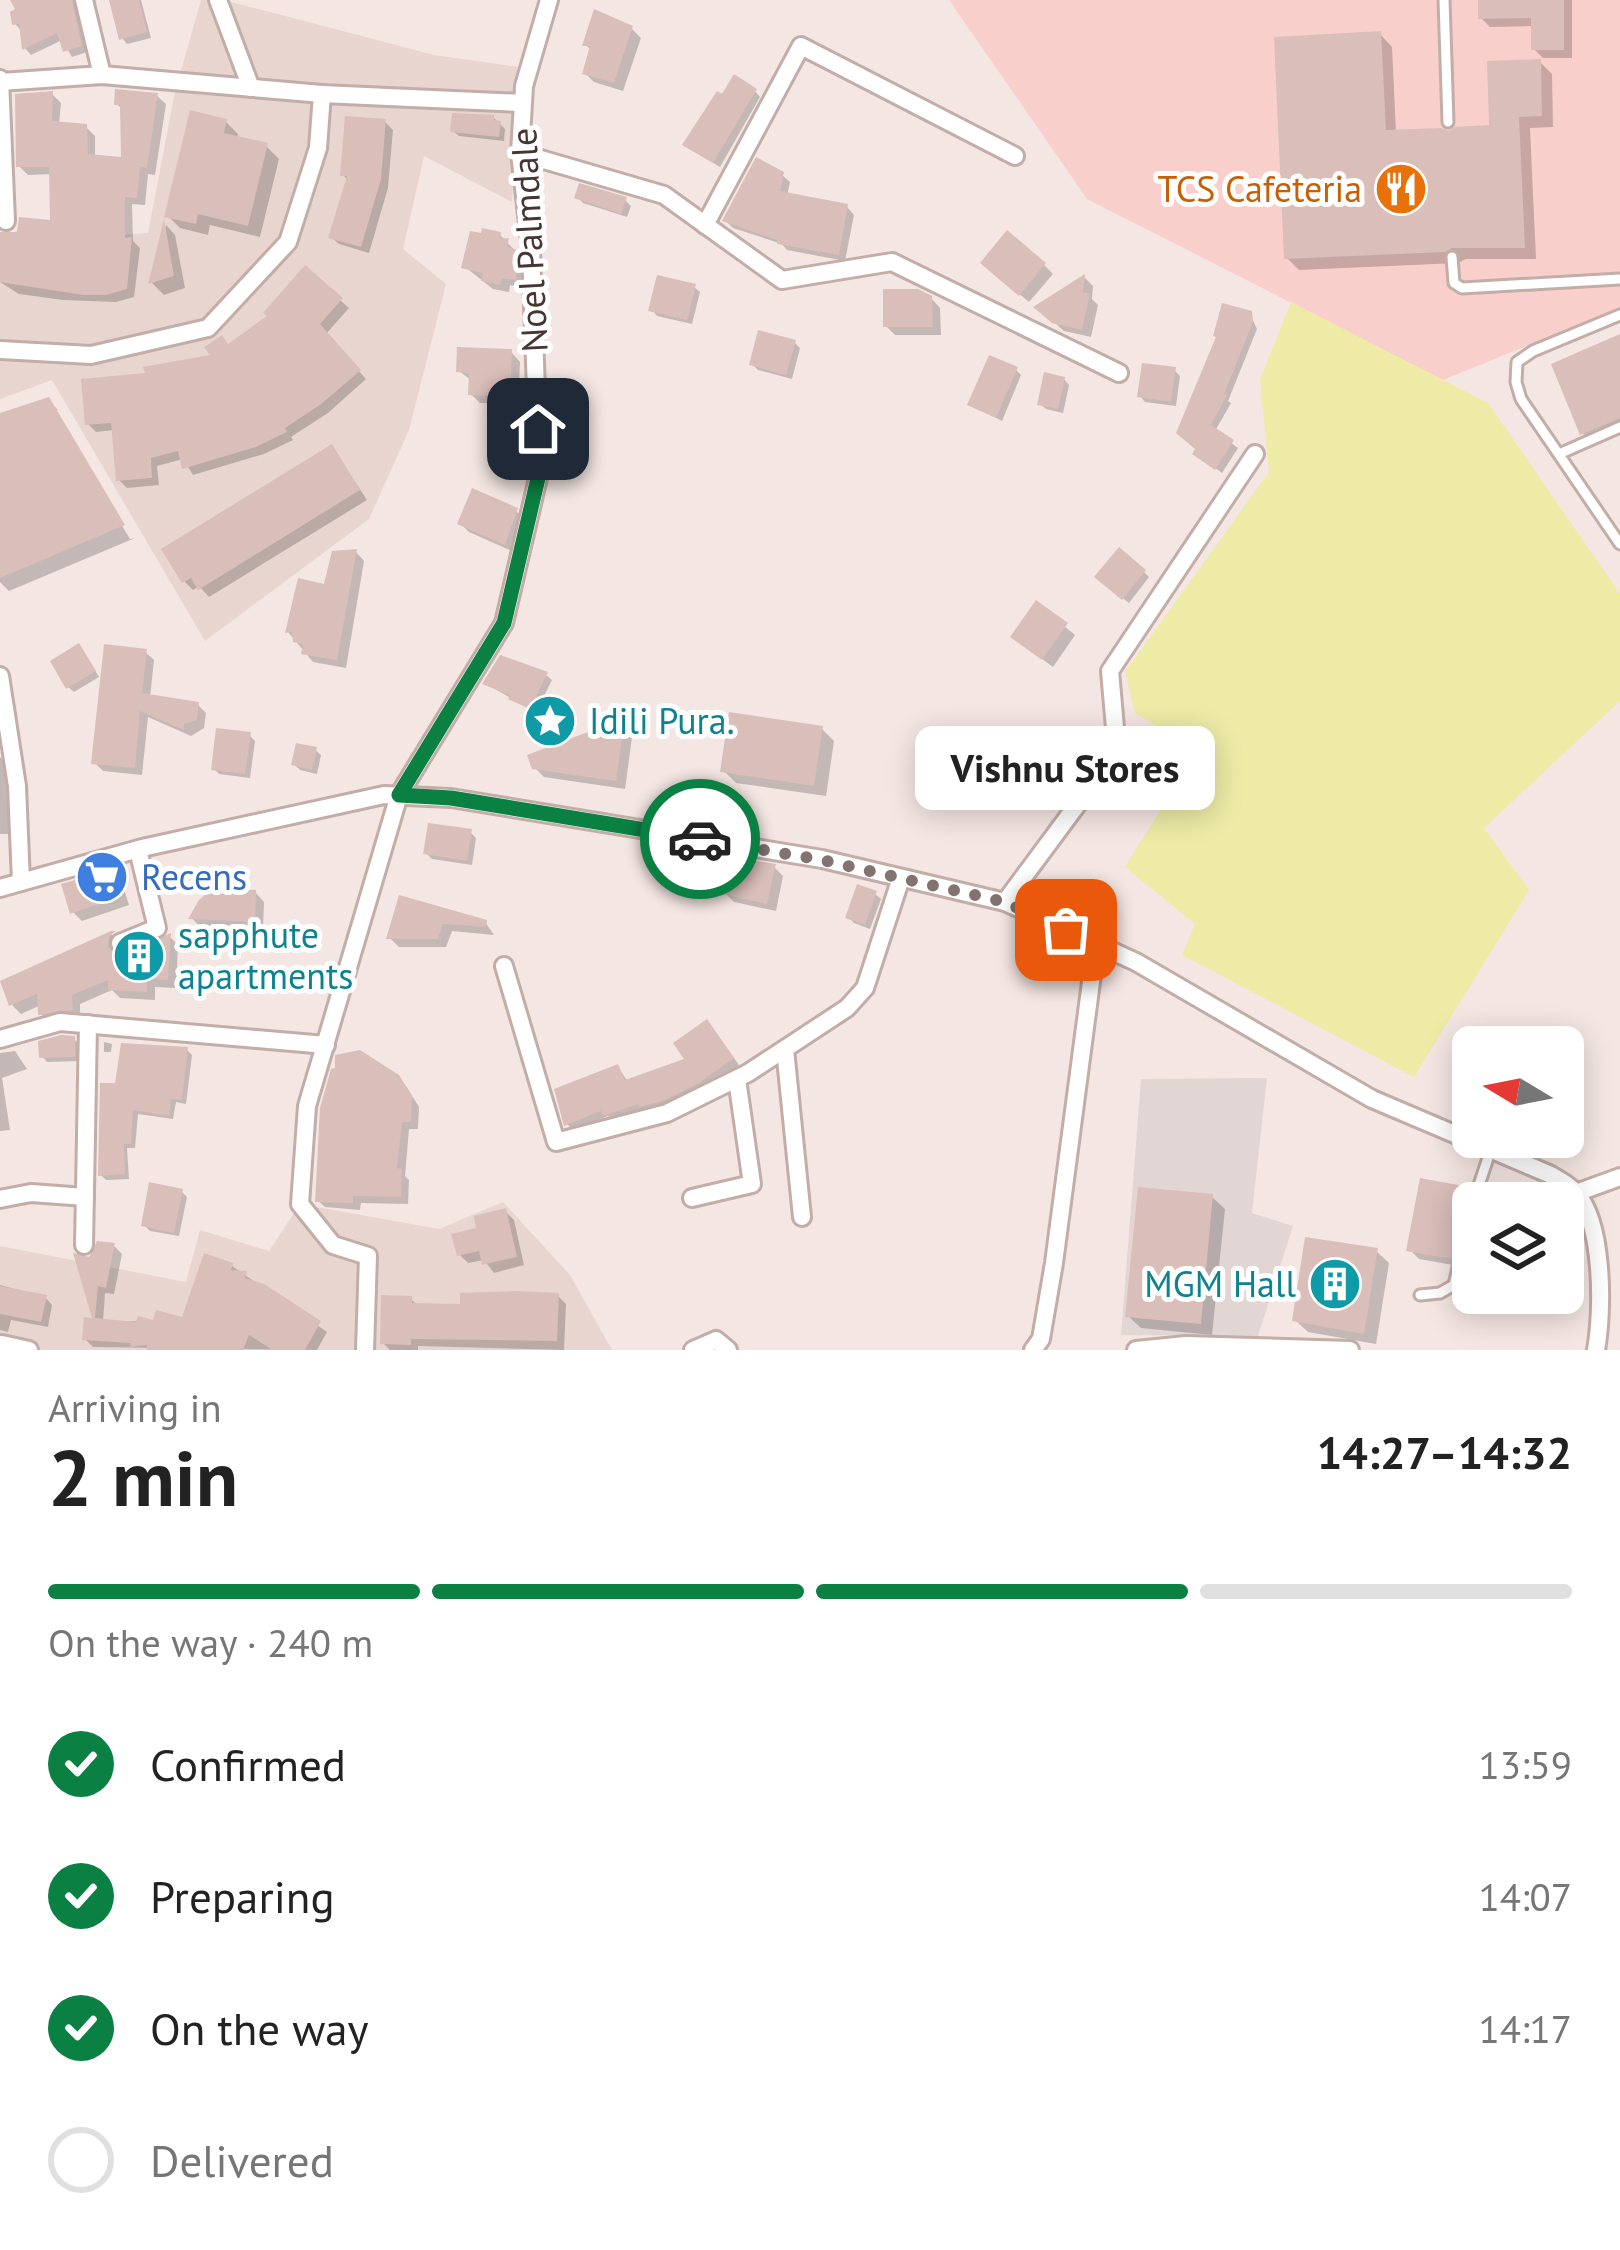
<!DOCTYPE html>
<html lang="en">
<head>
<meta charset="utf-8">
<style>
	:root { --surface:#fff; --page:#f2f2f2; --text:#222; --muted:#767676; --line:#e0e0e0; --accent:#0b8043 }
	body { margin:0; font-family:"PT Sans",sans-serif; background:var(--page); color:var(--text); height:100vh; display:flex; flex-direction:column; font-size:45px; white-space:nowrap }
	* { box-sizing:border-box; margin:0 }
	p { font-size:39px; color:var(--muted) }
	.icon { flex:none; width:66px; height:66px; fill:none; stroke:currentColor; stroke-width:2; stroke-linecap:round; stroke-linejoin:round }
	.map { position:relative; height:1350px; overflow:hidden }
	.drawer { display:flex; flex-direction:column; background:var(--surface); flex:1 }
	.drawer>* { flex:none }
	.needle { width:78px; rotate:280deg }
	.buttons { position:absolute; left:1452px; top:1026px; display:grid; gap:24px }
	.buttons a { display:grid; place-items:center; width:132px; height:132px; border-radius:18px; background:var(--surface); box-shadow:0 6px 30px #0003; font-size:60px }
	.pin { position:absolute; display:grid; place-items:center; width:102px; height:102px; color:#fff; margin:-51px; border-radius:24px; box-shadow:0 6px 18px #0006 }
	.courier { position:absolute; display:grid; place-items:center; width:120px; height:120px; margin:-60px; border:9px solid #0b8043; border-radius:50%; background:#fff; color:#222; box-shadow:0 3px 15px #0007 }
	.bubble { position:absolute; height:84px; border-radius:18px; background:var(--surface); box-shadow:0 6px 30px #0003; font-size:39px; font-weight:800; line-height:84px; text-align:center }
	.summary em { font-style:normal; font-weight:800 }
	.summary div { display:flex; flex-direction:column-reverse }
	.summary { display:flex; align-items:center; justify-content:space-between; height:204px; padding:0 48px }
	h1 { font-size:78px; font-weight:800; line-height:90px }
	.bar { display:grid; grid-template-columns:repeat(4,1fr); gap:18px 12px; align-content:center; height:144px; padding:0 48px }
	.bar i { height:15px; border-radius:9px; background:var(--line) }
	.bar .current { background:var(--accent) }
	.bar p { grid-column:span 4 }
	ol { padding:0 48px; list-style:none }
	li { display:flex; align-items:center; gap:36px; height:132px }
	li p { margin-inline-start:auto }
	li .icon { padding:12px; border-radius:50%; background:var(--accent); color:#fff; stroke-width:4 }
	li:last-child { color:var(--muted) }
	li i { width:66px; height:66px; border:6px solid var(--line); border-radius:50% }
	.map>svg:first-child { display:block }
	.residential { fill:#e8d5d0 }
	.commercial { fill:#f9cfcb }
	.industrial { fill:#e2d6d5 }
	.green { fill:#edeba6 }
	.shadow { fill:#0003 }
	.building { fill:#d9beba }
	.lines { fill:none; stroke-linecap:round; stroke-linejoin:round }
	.service-casing { stroke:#c3ada7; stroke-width:15 }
	.minor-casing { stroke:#c3ada7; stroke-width:22 }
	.service { stroke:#fff; stroke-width:9 }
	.minor { stroke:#fff; stroke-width:16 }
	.done { stroke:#837370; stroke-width:12; stroke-dasharray:0 21.6 }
	.route { stroke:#0b8043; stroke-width:15 }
	.labels { text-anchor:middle; stroke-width:10; stroke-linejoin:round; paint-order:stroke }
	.food-label { font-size:36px; fill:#c56008; stroke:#fff; text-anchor:end }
	.street-label { font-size:36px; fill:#463532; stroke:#fff }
	.culture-label { font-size:36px; fill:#0d838f; stroke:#fff; text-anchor:start }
	.shop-label { font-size:36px; fill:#366cbe; stroke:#fff; text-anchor:start }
</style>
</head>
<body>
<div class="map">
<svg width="1620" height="1350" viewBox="0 0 1620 1350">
	<rect width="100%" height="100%" fill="#f4e6e3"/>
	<g class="residential">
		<path d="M201,0H224L434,55L518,67L512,202L424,156L403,249L446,284L409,430L369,519L205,641L52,380L0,399V242L148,233L175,92Z"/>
		<path d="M503,1202L570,1275L612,1350H0V1246L186,1282L200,1230L269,1251L300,1204L439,1229Z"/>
	</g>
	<path class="commercial" d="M949,0H1620V308L1443,380L1087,199Z"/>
	<path class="industrial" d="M1267,1078L1252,1213L1293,1226L1258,1336L1121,1335L1141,1079Z"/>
	<path class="green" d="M1291,302L1488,403L1620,594V701L1484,828L1529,890L1414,1077L1182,955L1195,924L1125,867L1197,751L1135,713L1125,672L1269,472L1260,380Z"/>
	<g class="shadow">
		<path d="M14,0H78L87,52L72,57L62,40L31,55L25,48L23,32L15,24L20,10Z"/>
		<path d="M112,0H141L151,38L127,44L122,38Z"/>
		<path d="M1481,0H1572V58H1543L1534,49V26L1490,27L1481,18Z"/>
		<path d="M631,28L641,38L623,91L594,82L585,73L592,51L586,45Z"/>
		<path d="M1380,34L1392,47L1396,133L1450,134L1492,128L1540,62L1552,74L1553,127L1530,128L1536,259H1466L1458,263L1299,270L1287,258Z"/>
		<path d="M755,91L760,97L720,167L692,150Z"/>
		<path d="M52,94L61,103L59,125L86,127L95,136V158L124,161L123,110L117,104L157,96L166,104L155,175L148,174L145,205L132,204L133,241L140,248L134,297L116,302L63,300L19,294L0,282V235L53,224V174L28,175L19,166Z"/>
		<path d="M493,117L505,129L504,141L459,136L453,131Z"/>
		<path d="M225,121L238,134L237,139L266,146L279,159L260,237L210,225L208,235L180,228L168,216Z"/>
		<path d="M385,122L393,130L388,188L369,253L339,244L331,237L349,181L343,175Z"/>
		<path d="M782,175L790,182L787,196L847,207L854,215L845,261L787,250L782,244L733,228L725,220Z"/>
		<path d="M577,197L625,200L631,206L627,217L583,203Z"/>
		<path d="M166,225L175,235L185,288L164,295L152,283Z"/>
		<path d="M500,235L526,262L524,288L510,285L509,292L493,289L465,267Z"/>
		<path d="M1044,265L1053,274L1029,302L993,272Z"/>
		<path d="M305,269L349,308L326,334L366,379L328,413L291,437L293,440L264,454L193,475L183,459L157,466L159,485L127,488L119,480L114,430L96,432L88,424L148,376L215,357L230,347L271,316Z"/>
		<path d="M1085,278L1093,286L1092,299L1098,305L1091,337L1064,331L1038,308Z"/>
		<path d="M694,287L700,292L692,324L657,316L652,310Z"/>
		<path d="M931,298L940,308L941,335H895L886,326Z"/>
		<path d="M1250,314L1257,329L1228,401L1231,403L1215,431L1238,448L1222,473L1196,454Z"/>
		<path d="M1620,338V420L1584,435L1583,433Z"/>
		<path d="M794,342L800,348L792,379L758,370L752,364Z"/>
		<path d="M511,352L520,362L518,405L480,403L471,394V380L459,371Z"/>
		<path d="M1016,370L1021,375L1002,421L971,404Z"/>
		<path d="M1174,370L1180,376L1176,406L1145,402L1140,396Z"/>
		<path d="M1064,379L1069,385L1063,413L1046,409L1040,404Z"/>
		<path d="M48,400L58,410H53L130,539L135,538L9,591L0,582V417Z"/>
		<path d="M581,421L587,426L582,459L560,456L554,451Z"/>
		<path d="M332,447L367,500L209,597L199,586L193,590L184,581Z"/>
		<path d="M516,511L525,520L514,552L469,532L460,523Z"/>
		<path d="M356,552L364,561L346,668L313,662L288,632Z"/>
		<path d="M1144,572L1149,577L1129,603L1104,583Z"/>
		<path d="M1037,604L1075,635L1053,667L1023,645Z"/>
		<path d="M84,652L99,677L74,692L68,687Z"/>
		<path d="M145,652L154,660L150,698L198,705L206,713L204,728L191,736L148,717L142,775L103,771L95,763Z"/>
		<path d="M546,675L552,680L536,712L486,684Z"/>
		<path d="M624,721L633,730L625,789L544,777L535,768Z"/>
		<path d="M821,728L834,741L826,796L736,783L724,771Z"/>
		<path d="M249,735L255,741L250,778L219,774L214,769Z"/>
		<path d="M315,750L321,755L317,774L300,770L294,764Z"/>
		<path d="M0,757L7,764L13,834H0Z"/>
		<path d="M470,832L476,838L472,865L432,859L426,853Z"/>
		<path d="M774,867L783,876L776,911L734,902L725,893Z"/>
		<path d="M113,873L122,882L129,905L82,921L73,912Z"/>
		<path d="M255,892L264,902L263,930L200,927L192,918Z"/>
		<path d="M875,894L881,899L870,929L854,923L849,918Z"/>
		<path d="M401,899L485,922L494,935L452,931L446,947H399L390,938Z"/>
		<path d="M111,934L122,942L117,945L119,959L170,937L178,945L176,988L155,987V1000L120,998L112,990L80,1004V1019L50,1023L41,1014V1005L21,1014L12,1005Z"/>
		<path d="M713,1029L739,1065L706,1089L649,1112L646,1109L613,1121L608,1116L574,1130L567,1124L618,1067L628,1082L689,1061Z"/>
		<path d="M74,1039L79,1045V1061L47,1062L42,1056Z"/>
		<path d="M104,1042L112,1044L111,1052H104Z"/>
		<path d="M187,1050L192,1055L186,1104L176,1102L173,1119L138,1114L135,1148H127L129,1179L106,1180L101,1175L118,1086Z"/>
		<path d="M15,1051L27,1069L2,1078L10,1130L0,1131V1053Z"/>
		<path d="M406,1086L419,1107L418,1129H409L405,1176L409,1180L408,1204L361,1203L360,1210L325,1207L316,1199Z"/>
		<path d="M1462,1188L1471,1198L1459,1266L1419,1259L1410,1250Z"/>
		<path d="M181,1191L187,1197L179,1236L150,1231L144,1225Z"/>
		<path d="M1212,1197L1225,1209L1212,1335L1141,1328L1128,1316Z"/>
		<path d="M505,1211L514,1220L524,1265L494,1273L484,1260L468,1263L459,1254Z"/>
		<path d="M114,1246L122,1254L114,1294L105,1293L103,1322L184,1320L232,1266L327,1332L317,1350L93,1347L85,1339L96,1321L78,1258L85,1261Z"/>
		<path d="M1376,1251L1389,1263L1376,1344L1308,1332L1295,1320Z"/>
		<path d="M0,1285L45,1297L52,1305L48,1327L11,1320L8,1332L0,1330Z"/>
		<path d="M558,1296L566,1304L564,1350L418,1346V1350H390L383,1343L411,1299L418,1306L463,1307Z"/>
	</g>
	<g class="building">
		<path d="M10,0H72L82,46L63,52L57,33L22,50L19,24L12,25L10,12L15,9Z"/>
		<path d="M109,0H139L147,32L119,40Z"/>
		<path d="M1478,0H1564V50H1531V18L1478,19Z"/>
		<path d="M594,9L633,26L614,83L582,74L590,46H582Z"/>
		<path d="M1381,31L1386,130L1441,128L1449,131L1455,127L1489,125L1487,61L1541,59L1542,116L1519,117L1525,248H1452L1445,252L1284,259L1274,37Z"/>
		<path d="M734,74L757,89L713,163L682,145L717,91L722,94Z"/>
		<path d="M115,89L158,93L147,168L140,167L137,198L125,197V238L132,237L127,289L106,295H83L0,282V232H17L19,217L50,220L49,167H16L15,94L53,91L52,121L87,124L88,154L121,157L120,105H114Z"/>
		<path d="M190,110L227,119L224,133L268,143L248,226L198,214L196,224L164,217Z"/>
		<path d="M452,113L494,115V120L501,121L499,137L450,132Z"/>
		<path d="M345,116L386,119L381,179L361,247L328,238L347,176H340Z"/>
		<path d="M756,157L784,172L780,191L848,204L839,255L777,244V240L722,221Z"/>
		<path d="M579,183L627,197L621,214L574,198Z"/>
		<path d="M164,219L174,276L148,284L152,269Z"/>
		<path d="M482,228L501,232L500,239L509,238L507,247L518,250L516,280L502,278L500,285L481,281L483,273L461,268L470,231L481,233Z"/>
		<path d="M1007,230L1046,263L1019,296L980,263Z"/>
		<path d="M305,265L343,298L320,324L361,370L320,405L285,428L287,432L256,447L182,469L178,451L151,458L152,478L116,481L111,423L85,425L81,379L145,373L143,367L210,355L204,347L222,335L228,344L267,316L263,313Z"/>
		<path d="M1085,274L1083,293H1090L1082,330L1052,323L1033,307Z"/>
		<path d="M657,275L696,284L687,320L648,311Z"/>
		<path d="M883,289H918L932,296L933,327H883Z"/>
		<path d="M1222,303L1252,311L1253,322L1224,394L1227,395L1211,425L1234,440L1215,470L1192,454L1195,449L1176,433L1216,337L1213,336Z"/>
		<path d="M758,330L796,340L786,375L749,365Z"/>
		<path d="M1620,334V418L1580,435L1551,364Z"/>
		<path d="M457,347L512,349L510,397L468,395L469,373L456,372Z"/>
		<path d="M989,355L1018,367L996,418L967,405Z"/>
		<path d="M1142,363L1176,367L1171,402L1137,397Z"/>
		<path d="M1044,372L1065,377L1058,409L1037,405Z"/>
		<path d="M49,397L125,525L0,578V413Z"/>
		<path d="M550,413L583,418L577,455L551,452Z"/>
		<path d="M332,444L360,490L198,590L191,578L182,583L161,549Z"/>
		<path d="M472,488L518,508L505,545L457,524Z"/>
		<path d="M1119,547L1146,570L1122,600L1094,577Z"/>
		<path d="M357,549L337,660L301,654L303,644L293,642L292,632L285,633L298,578L324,584L332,551Z"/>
		<path d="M1036,600L1068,623L1042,660L1010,637Z"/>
		<path d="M79,643L96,671L66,689L50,661Z"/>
		<path d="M104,644L147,649L142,693L199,702L197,720L184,724V730L140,711L135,768L91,764Z"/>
		<path d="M500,655L548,672L530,709L508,699L510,695L482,684Z"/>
		<path d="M729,712L823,726L814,786L720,772Z"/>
		<path d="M625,718L616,781L532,769L527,755Z"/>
		<path d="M216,728L251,732L245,774L211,770Z"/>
		<path d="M296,743L317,747L312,770L291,765Z"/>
		<path d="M428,823L472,829L467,861L423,854Z"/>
		<path d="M730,857L776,864L767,904L722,894Z"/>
		<path d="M114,869L122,896L70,914L61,884Z"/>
		<path d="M857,884L877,891L865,925L845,918Z"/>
		<path d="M213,888L256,890L255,922L188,919L199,900Z"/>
		<path d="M399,895L487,920L486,927L443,924L438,939H386Z"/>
		<path d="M111,931H116L109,936L108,947L119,956L171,933L168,980L147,979V992L108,990V980L72,995L73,1010L38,1015L37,994L9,1006L0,981Z"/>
		<path d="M707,1019L734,1058L699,1083L663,1101L639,1107L638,1104L603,1116L601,1111L564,1126L554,1089L618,1064L625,1080L684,1059L673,1043Z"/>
		<path d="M61,1035L75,1036V1057L39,1058L38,1041Z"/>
		<path d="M121,1043L188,1047L182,1100L171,1099L169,1116L133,1110L131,1144H124L125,1174L98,1176L100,1083H115Z"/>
		<path d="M360,1050L399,1075L412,1096L411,1122H402L397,1168L402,1169L401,1197L353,1196V1203L315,1202L320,1108L331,1069L335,1068V1055Z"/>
		<path d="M1420,1178L1469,1187L1451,1259L1406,1251Z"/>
		<path d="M149,1182L183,1189L174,1233L141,1226Z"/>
		<path d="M1138,1187L1213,1194L1201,1324L1125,1317Z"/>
		<path d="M506,1208L517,1257L482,1265L479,1251L457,1256L451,1234L476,1228L474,1216Z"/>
		<path d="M1305,1237L1378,1248L1364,1334L1292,1321Z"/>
		<path d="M97,1241L115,1243L106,1288L98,1286L95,1318L136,1322L138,1316L153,1320L156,1310L182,1317L204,1253L233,1263L231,1270L247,1271L245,1278L264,1284L321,1321L305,1350H273L249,1335L243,1350H146L147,1345L130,1347L131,1343L82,1340L84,1317L92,1318L73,1253L89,1257Z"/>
		<path d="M0,1286L47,1295L41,1322L0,1314Z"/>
		<path d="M515,1291L559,1293L557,1341L411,1339V1345L380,1344L381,1295L412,1296V1303L460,1304V1293Z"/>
	</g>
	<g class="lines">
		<g class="service-casing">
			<g id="service">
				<path d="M1444,0L1448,122"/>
				<path d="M1452,257L1454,283L1462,288L1620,279"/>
				<path d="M1620,315L1533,351L1517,362L1516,382L1521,399L1620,544"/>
				<path d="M1559,454L1620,427"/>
				<path d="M1420,1295L1440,1293L1454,1285L1472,1206L1491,1149"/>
			</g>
		</g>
		<g class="minor-casing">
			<g id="minor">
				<path d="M84,0L102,75"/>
				<path d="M218,0L251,88"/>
				<path d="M0,79L6,221"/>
				<path d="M0,82L102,75L322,94L522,103"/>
				<path d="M520,153L664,195L782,280L892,262L1119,373"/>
				<path d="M705,225L801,46L1015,156"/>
				<path d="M0,350L91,355L208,328L288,242L318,148L322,94"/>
				<path d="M0,676L17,786L21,882"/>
				<path d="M0,888L142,848L384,795L451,798L822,859L1005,902L1136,962L1372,1099L1551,1175C1559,1180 1569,1185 1575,1192C1604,1222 1603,1311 1596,1350"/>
				<path d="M1005,902L1117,751L1110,671L1255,454"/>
				<path d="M120,943L157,928L138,850"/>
				<path d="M504,966L556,1142L667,1113L748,1073L847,1008L865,988L901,878"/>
				<path d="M0,1039L60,1022L326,1045"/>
				<path d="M785,1049L802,1217"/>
				<path d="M1576,1193L1620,1177"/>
				<path d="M692,1198L752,1184L737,1079"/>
				<path d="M0,1199L31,1193L85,1197"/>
				<path d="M84,1245L88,1024"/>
				<path d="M0,1347L2,1344L29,1350"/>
				<path d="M365,1350L368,1256L333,1245L300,1204L307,1106L399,795L504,623L539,474L531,250L520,153L524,86L549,0"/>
				<path d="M693,1350L716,1340L728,1350"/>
				<path d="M1033,1350L1041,1339L1054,1263L1096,944"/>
				<path d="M1136,1350L1186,1345L1350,1350"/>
			</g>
		</g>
		<use href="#service" class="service"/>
		<use href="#minor" class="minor"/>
	</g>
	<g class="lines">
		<path class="done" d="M700,839L822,860L1005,902L1066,930"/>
		<path class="route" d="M538,429L539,474L504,623L399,795L451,798L700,839"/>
	</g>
	<defs>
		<g id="restaurant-disc" transform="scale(2.7)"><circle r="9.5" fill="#e8710a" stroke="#fff"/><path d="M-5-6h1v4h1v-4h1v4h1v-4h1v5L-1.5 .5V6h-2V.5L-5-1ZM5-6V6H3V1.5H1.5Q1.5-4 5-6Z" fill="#fff"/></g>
		<g id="sight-disc" transform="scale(2.7)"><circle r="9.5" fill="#0f9aa8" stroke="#fff"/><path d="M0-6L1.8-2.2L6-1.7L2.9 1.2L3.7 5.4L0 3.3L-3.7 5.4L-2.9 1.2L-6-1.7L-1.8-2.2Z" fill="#fff"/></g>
		<g id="supermarket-disc" transform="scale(2.7)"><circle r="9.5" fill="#3f7fe0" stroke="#fff"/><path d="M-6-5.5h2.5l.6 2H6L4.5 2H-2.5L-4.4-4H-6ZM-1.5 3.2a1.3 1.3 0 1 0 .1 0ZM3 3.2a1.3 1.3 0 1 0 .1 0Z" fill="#fff"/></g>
		<g id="building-disc" transform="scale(2.7)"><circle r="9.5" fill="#0f9aa8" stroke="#fff"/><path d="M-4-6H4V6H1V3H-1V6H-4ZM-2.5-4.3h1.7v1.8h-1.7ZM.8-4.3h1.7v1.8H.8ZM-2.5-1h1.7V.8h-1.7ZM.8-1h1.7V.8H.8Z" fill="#fff"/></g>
	</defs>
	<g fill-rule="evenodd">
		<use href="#restaurant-disc" x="1401" y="189"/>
		<use href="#sight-disc" x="550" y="721"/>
		<use href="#supermarket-disc" x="102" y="877"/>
		<use href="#building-disc" x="139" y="956"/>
		<use href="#building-disc" x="1335" y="1284"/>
	</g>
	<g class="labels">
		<g class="food-label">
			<text x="1362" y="202">TCS Cafeteria</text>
		</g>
		<g class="street-label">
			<text transform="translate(529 240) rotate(-93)" y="13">Noel Palmdale</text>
		</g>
		<g class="culture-label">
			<text x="589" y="734">Idili Pura.</text>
			<text x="178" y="948">sapphute<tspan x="178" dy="41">apartments</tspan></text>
			<text x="1296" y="1297" text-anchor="end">MGM Hall</text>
		</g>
		<g class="shop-label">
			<text x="141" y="890">Recens</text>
		</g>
	</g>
</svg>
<div class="buttons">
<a><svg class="needle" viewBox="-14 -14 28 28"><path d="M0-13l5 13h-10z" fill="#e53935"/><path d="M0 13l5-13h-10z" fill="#767676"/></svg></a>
<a><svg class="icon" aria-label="layers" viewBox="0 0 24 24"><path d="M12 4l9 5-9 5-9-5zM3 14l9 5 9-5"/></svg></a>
</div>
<div class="pin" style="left:1066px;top:930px;background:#ea580c"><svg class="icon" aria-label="bag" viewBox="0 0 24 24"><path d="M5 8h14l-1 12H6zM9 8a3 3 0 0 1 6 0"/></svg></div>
<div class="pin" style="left:538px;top:429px;background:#1f2937"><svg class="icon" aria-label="home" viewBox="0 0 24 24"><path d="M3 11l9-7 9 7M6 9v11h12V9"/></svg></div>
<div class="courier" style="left:700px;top:839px"><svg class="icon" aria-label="car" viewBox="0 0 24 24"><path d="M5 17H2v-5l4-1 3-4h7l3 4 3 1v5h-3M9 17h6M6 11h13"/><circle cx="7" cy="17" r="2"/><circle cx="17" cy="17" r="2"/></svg></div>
<div class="bubble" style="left:915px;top:726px;width:300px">Vishnu Stores</div>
</div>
<section class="drawer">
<div class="summary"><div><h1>2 min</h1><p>Arriving in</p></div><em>14:27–14:32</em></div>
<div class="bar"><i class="current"></i><i class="current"></i><i class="current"></i><i></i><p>On the way · 240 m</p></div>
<ol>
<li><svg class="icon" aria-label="check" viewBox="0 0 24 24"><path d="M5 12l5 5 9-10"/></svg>Confirmed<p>13:59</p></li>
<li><svg class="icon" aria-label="check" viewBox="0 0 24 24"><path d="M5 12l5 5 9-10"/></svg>Preparing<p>14:07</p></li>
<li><svg class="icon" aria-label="check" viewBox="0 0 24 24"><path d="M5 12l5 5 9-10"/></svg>On the way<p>14:17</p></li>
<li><i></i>Delivered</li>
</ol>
</section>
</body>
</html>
